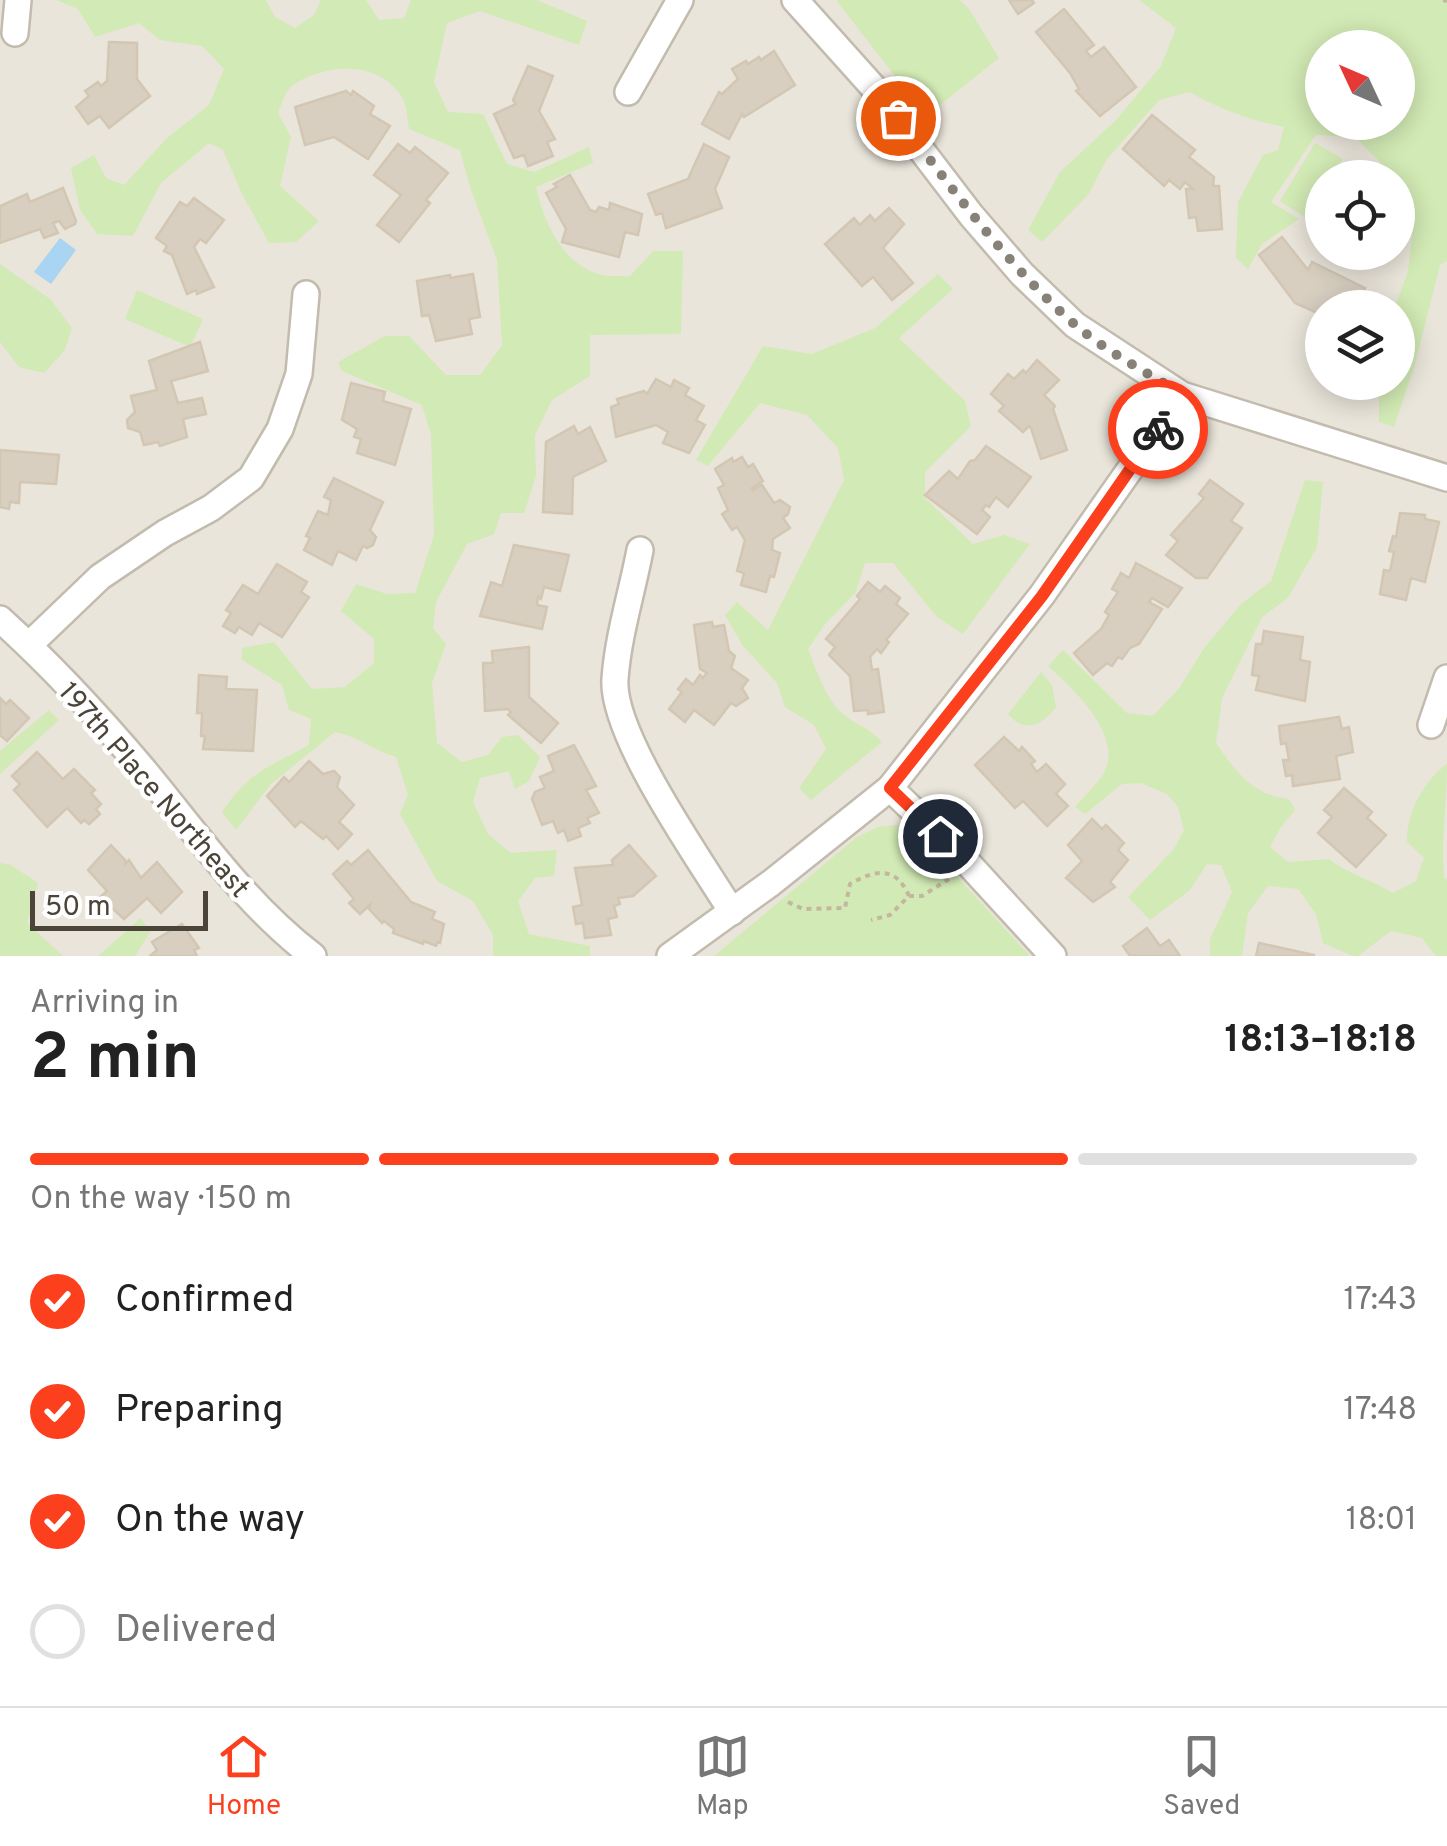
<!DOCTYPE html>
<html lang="en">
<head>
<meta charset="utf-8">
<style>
	:root { --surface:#fff; --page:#f6f6f6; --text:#222; --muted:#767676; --line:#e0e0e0; --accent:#fc3f1d }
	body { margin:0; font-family:Overpass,sans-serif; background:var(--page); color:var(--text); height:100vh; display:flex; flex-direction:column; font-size:38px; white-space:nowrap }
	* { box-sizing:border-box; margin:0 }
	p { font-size:32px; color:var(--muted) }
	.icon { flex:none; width:55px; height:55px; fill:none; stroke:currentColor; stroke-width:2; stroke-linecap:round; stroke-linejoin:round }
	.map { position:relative; height:956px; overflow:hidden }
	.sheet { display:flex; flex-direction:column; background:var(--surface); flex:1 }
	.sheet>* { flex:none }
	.needle { width:65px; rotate:314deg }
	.controls { position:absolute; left:1305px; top:30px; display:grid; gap:20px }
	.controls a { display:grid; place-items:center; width:110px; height:110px; border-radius:50%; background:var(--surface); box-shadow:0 5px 25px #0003; font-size:50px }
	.scale { position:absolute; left:30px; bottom:25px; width:178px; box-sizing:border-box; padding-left:10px; border:5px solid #4b4439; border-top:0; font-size:28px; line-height:35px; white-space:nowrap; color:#4b4439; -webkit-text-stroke:8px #fff; paint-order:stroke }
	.pin { position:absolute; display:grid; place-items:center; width:85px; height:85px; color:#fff; margin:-42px; border:5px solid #fff; border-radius:50%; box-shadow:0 2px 10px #0007 }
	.courier { position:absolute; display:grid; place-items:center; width:100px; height:100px; margin:-50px; border:8px solid #fc3f1d; border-radius:50%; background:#fff; color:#222; box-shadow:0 2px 12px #0007 }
	.summary em { font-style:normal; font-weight:700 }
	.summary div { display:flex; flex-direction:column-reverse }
	.summary { display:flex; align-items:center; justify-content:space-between; height:170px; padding:0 30px }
	h1 { font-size:65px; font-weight:700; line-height:75px }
	.bar { display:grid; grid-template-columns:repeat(4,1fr); gap:15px 10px; align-content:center; height:120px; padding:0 30px }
	.bar i { height:12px; border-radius:8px; background:var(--line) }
	.bar .current { background:var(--accent) }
	.bar p { grid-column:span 4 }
	ol { padding:0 30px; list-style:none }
	li { display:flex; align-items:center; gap:30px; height:110px }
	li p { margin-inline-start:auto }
	li .icon { padding:10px; border-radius:50%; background:var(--accent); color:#fff; stroke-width:4 }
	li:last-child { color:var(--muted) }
	li i { width:55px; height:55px; border:5px solid var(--line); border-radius:50% }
	.menu { display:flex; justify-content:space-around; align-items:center; height:140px; border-top:2px solid var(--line); background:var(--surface); font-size:28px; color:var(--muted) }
	.menu a { display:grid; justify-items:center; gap:5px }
	.menu .current { color:var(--accent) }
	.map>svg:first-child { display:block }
	.residential { fill:#eae5da; fill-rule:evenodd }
	.green { fill:#d2eab5; fill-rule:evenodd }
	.water { fill:#a9d4f2 }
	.building { fill:#d8cfc1; stroke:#d3c7b4; stroke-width:2.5 }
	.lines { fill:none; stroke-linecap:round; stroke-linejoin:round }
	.minor-casing { stroke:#c2bbae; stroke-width:30 }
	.path { stroke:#c4b79f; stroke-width:4; stroke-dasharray:5 5; stroke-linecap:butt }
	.minor { stroke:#fff; stroke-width:25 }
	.done { stroke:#878178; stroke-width:10; stroke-dasharray:0 18 }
	.route { stroke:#fc3f1d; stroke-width:12 }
	.labels { text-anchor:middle; stroke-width:9; stroke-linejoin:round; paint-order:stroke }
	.street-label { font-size:28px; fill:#4b4439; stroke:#fff }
</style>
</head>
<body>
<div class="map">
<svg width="1447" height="956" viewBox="0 0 1447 956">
	<rect width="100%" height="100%" fill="#f6f3ec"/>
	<path class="residential" d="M0,0H1447V956H0ZM1322,48H1398V122H1322ZM1322,178H1398V252H1322ZM1322,308H1398V382H1322Z"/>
	<g class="green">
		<path d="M56,0H266L275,17L295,28L314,15L321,0H366L379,20L404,18L411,0H537L587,21L579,45L480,11L447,23L434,82L448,112L483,114L507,164L534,172L589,147L593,163L536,187C544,222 561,262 598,274C607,277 621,276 630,276L653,251H683L681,334L590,335V376L552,400L535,435L536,476L524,513H501L494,534L467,544L436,602L433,628L446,644L432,683L437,743L462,762L488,755L502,737L518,735L540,757L529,781L515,789L509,771L480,778L473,802L488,834L511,853L557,850L554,876L535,878L518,901L529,934L590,946V956H493V935L473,901L437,881L400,814L408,795L396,757C374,751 358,736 335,732L271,784L236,830L222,812C248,772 269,767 309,745L311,719L289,710L282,685L242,660V648L274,642L312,689L345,687L374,663V639L341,611L356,584L387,594L415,593L434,535L431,435L422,405L342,371L338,362L385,336H409L446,375H480L502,345L497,260L470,187L460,150L409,129C407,119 407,105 402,97C379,60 325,63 293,85C285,91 282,103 278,113L291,137L280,186L319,221L296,242L269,243L242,194L223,150L209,143L161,183L133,236L97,234L80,210L71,168L94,155L106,178L124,185L167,138L209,105L224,69L202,46L160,40L139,23L95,37L78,9Z"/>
		<path d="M836,0H960L969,9L999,58L926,116Z"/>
		<path d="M1139,0H1447V261L1440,265L1414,368L1394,427L1379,422V383L1398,382L1395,307L1408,271L1412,235L1398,200V178L1388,177L1379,161L1355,137L1316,135L1271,202L1299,219L1262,244L1248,269L1236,258L1238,202L1263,155L1278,150L1284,127C1250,120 1221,110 1190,92L1159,100L1107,159L1088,195L1042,242L1028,230L1060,172L1116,120L1161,66L1176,28ZM1322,48H1398V122H1322Z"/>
		<path d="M1315,143L1343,159L1331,177L1322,178V192L1306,218L1280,201Z"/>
		<path d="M0,264L50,299L72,328L65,350L44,373L19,367L0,342Z"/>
		<path d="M938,274L953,289L899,338L965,401L971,426L925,472V498L973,544L1004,535L1030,544L963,634L937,617L893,563H865L856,592L825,624L808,649C816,669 826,700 843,714C857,726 866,725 882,742L811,800L799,788L826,749L814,725L785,707L777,683L743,646L725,615L737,602L768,630L844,480L838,448L807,415L760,403L708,466L696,460L763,346L812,354L875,328Z"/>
		<path d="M137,290L203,319L190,347L125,319Z"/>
		<path d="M1305,480L1323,482L1317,547L1288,598L1262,617L1222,698L1216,743C1235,771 1254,796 1289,799L1295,810L1281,827L1270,847L1288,862L1329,859C1349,875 1371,879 1393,893L1416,881L1424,858L1407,842C1406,814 1424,780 1447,764C1447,802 1441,839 1444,877L1447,879V956H1436L1422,938L1391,931L1358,956H1353L1323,943L1316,914L1298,889L1268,886L1248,913L1242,956H1210V939L1232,892L1221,865L1207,864L1189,891L1150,920L1128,897L1174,849L1184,830L1178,807L1167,794L1141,783L1122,784L1085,814L1075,807C1084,796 1099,783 1105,771C1122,733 1072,688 1048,666L1063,650L1127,713L1153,716L1180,687L1204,648L1241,604L1271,581Z"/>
		<path d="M1041,672L1052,685L1056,707C1043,725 1024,734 1008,714Z"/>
		<path d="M49,710L59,720L0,774V751Z"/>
		<path d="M895,825L909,828L920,836L1030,956H714L857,837L878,827Z"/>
		<path d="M0,863L11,865L38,883L27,923L63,956H0Z"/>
		<path d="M141,918L150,932L135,956H98Z"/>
	</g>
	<path class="water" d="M60,238L76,250L51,284L34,272Z"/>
	<g class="building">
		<path d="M1009,0H1032L1034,3L1018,14Z"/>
		<path d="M1064,9L1094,45L1086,51L1091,57L1104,47L1136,87L1100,116L1076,91L1079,89L1070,73L1036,32Z"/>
		<path d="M109,42L137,43V79L150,96L109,128L100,116L88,124L76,107L89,96L85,91L98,82L101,86L107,81Z"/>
		<path d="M774,51L795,85L744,117L742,114L729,139L702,124L719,92L722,94L738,79L732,69L746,61L748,64L759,57L761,60Z"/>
		<path d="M528,66L553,76L539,111L555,139L547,142L553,156L528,166L524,155L514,158L494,114L516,104L513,100Z"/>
		<path d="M346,91L351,95L353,91L374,106L370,114L390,126L368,159L334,137L305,145L295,107Z"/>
		<path d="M1152,115L1195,150L1189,157L1214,177L1213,186H1219L1222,229L1198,231L1196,217L1189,218L1186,189H1193L1185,182L1180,189L1169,180L1164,186L1123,149Z"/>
		<path d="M398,144L410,153L415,147L448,173L426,200L430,203L399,242L377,225L401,195L374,175Z"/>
		<path d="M704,144L729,157L715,189L722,208L666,228L662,213L656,215L648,194L688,179Z"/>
		<path d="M570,175L590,210L596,212L599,207L609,210L610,203L642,214L638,235L625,232L619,257L562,242L566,229L546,193L557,187L554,184Z"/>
		<path d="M63,188L76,221L75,224L65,229L59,221L53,223L58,233L44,238L40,229L0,243V206L27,194L30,202Z"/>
		<path d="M194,198L224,220L206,243L200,239L194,247L214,287L197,294L196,290L187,294L172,255L164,251L167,246L156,238L180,202L187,206Z"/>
		<path d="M889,208L904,224L883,248L913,283L892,300L873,277L862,286L825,244L854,218L860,225L870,215L875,221Z"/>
		<path d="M1282,237L1308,270L1312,262L1365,288L1357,308H1322V315L1295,303L1259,255Z"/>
		<path d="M473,274L480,317L469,319L472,334L436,341L429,315L422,316L417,281L450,275V278Z"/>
		<path d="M200,342L208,371L171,381L178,403L202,398L206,414L183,419L187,437L160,446L158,442L144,445L140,432L128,428L127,420L135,412L131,396L157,390L149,361Z"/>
		<path d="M1037,360L1059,380L1044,395L1055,406L1053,409L1067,450L1041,459L1031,428L1029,426L1023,432L999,411L1004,406L991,394L1008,374L1014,379L1023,370L1026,373Z"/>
		<path d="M656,379L671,387L674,380L689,388L685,395L704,406L696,420L705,425L689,453L663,443L668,432L656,425L616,437L611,407L619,404L617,399L644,391L647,394Z"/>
		<path d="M351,383L385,392L383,401L411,409L395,465L357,453L361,439L354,437L357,429L342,420Z"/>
		<path d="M574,426L578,434L590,427L606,461L573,477L572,514L543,512L546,442Z"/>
		<path d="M986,446L1031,477L1008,507L996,497L989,507L986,505L982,510L990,517L977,534L925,495L949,471L958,479L970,461L975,460Z"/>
		<path d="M0,450L59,455L56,484L20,482L19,503L10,502L9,509L0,507Z"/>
		<path d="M742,457L748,467L753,464L763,481L752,488L753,490L762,485L774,503L780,500L790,507L788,514L783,518L790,528L773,539L772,550L780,553L774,577L770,576L766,592L741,585L744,573L737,571L745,540L737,527L732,530L722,514L728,510L718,488L724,485L715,469L732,458L733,462Z"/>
		<path d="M334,478L383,502L370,530L376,537L373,545L367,548L363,546L356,560L338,551L332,565L304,550L310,538L306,536L318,511L328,515L331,500L324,497Z"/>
		<path d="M1210,480L1243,504L1231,521L1242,528L1207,578H1196L1166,555L1178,541L1171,535L1204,498L1199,494Z"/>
		<path d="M1400,513L1425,515V519L1439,522L1425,582L1411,578L1406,600L1380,594L1384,570L1390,571L1394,552L1389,551L1393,536L1396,537Z"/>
		<path d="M514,545L569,555L560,591L544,587L541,599L538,597L537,605L547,607L542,629L480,616L491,582L502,586Z"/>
		<path d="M1136,563L1182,588L1168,607L1152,598L1149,602L1162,609L1139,644L1130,648L1122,659L1118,657L1112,666L1107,663L1093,675L1074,653L1101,629L1109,615L1105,612L1118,592L1112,589L1121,573L1129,578Z"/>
		<path d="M277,564L307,582L301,592L309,597L282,637L259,623L252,635L239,627L235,633L223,626L231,613L226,610L243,585L258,594Z"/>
		<path d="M868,582L880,592L885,586L900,598L896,604L908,614L886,640L889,642L881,653L877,649L870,657L872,670L878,669L884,712L868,714V710L854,711L850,676L829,655L835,647L826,639L860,599L857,596Z"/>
		<path d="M712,622L713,627L724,625L729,651L735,656L731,668L748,680L742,688L748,698L736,706L731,703L714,725L694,710L685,722L669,709L682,692L678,689L686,679L693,685L700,675L703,678L707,673L700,669L694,625Z"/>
		<path d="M1264,631L1303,637L1300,660L1310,662L1305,701L1256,690L1259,676L1252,675L1256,644H1262Z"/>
		<path d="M529,647V697L558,723L541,743L508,715L511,712L508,709L485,711L483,663H493L492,651Z"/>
		<path d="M199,675L227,677L226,689L257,690L253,751L203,749L205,736H201L202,713H197Z"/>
		<path d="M0,698L6,704L10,700L29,718L7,741L0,735Z"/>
		<path d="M1339,717L1342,729L1349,727L1353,752L1336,756L1340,779L1293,786L1292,775L1286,776L1283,760H1289L1286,743L1281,744L1279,726Z"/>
		<path d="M1004,737L1019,751L1022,747L1035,761L1031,764L1037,772L1046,764L1065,784L1056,794L1068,806L1047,826L1023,801L1015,808L975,765Z"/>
		<path d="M574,745L596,786L586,790L599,813L587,818L590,823L578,828L581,836L568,841L564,830L558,833L553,821L542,825L532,799L535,792L545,788L540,777L554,771L548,756Z"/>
		<path d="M37,752L63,779L74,769L95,790L91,793L101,804L96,809L100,814L89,824L84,820L81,823L67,808L47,827L14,790L20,784L12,776Z"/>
		<path d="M309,761L323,774L334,771L340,777L337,787L354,805L339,822L352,834L338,849L326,836L323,839L301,821L295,827L267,796L284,777L289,782Z"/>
		<path d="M1344,788L1372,812L1367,818L1386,835L1356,867L1318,833L1332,817L1324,810Z"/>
		<path d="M1092,819L1102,829L1106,825L1124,843L1118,850L1128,860L1110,882L1115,887L1093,902L1066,878L1082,861L1068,845Z"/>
		<path d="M111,845L125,860V864L129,860L141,878L157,862L182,892L161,913L147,898L124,919L100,897L107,891L88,870Z"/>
		<path d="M629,845L656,876L633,896L618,898L620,904L614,906L617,917L608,919L611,935L585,938L583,923L576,924L573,907L582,905L575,868L613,865L612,860Z"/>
		<path d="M368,850L411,902L435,912L432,919L444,924L440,943L438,942L436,946L424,941L423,944L393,933L394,929L384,921L382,923L369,909L370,905L360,914L349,903L354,899L333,874L347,861L351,865Z"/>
		<path d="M182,924L199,948L194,950L197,956H150L157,950L152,942Z"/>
		<path d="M1147,928L1160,946L1169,940L1180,956H1130L1123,946Z"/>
		<path d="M1259,943L1314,955V956H1256Z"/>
	</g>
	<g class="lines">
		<g class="minor-casing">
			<g id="minor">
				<path d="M795,0L874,88L971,215L1022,274L1075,325L1182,395L1447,478"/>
				<path d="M15,33L18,0"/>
				<path d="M628,92L680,0"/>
				<path d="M640,550C632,592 618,636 615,679C611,735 701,861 732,912"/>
				<path d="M0,619C51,665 99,717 143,769C197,834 245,904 313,956"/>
				<path d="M29,645L100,577L165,533L211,508L251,478L280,429L299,374L306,294"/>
				<path d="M1431,725L1447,678"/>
				<path d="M890,788L966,861L1053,956"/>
				<path d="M670,956L771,883L890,788L1042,595L1182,395"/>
			</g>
		</g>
		<g class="path">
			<path d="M1443,0L1447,1"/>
			<path d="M909,896H922L949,879"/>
			<path d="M788,902L803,909L845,908L850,884C876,869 896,866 909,896L890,915L871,920"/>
		</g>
		<use href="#minor" class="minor"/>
	</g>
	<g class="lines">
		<path class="done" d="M898,118C953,189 1005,263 1073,323C1105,351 1146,372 1182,394L1158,429"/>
		<path class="route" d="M940,836L890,788L1042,596L1158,429"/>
	</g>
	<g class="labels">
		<g class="street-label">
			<text transform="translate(155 789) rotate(49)" y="10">197th Place Northeast</text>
		</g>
	</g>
</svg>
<div class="controls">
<a><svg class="needle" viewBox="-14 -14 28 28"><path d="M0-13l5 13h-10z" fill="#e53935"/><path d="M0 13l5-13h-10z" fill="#767676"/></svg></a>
<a><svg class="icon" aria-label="locate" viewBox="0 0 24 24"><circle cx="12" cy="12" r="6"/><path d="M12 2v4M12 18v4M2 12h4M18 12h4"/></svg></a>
<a><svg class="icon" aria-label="layers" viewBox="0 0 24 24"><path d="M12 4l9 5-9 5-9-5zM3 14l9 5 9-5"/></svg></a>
</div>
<div class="scale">50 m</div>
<div class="pin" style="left:898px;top:118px;background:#ea580c"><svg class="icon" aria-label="bag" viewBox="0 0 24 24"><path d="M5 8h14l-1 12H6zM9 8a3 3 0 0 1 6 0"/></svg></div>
<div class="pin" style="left:940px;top:836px;background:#1f2937"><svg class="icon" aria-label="home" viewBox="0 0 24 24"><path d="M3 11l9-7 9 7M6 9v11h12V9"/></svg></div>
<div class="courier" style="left:1158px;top:429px"><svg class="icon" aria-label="bike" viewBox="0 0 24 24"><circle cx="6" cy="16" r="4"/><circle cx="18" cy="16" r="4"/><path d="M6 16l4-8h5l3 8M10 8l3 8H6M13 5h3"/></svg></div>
</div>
<section class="sheet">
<div class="summary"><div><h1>2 min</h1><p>Arriving in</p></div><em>18:13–18:18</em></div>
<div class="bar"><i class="current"></i><i class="current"></i><i class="current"></i><i></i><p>On the way · 150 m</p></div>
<ol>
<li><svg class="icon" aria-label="check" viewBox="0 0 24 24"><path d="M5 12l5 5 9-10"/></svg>Confirmed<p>17:43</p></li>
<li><svg class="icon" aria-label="check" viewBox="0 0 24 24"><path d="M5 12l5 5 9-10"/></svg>Preparing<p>17:48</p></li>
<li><svg class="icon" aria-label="check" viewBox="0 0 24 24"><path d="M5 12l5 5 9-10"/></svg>On the way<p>18:01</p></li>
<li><i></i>Delivered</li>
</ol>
</section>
<nav class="menu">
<a class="current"><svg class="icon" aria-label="home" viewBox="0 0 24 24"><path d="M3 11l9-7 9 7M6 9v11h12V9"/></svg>Home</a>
<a><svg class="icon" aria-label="map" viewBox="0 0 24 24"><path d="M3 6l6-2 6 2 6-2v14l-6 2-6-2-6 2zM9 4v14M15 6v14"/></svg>Map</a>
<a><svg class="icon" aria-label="saved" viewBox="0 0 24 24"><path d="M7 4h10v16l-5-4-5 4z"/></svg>Saved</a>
</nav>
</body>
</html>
